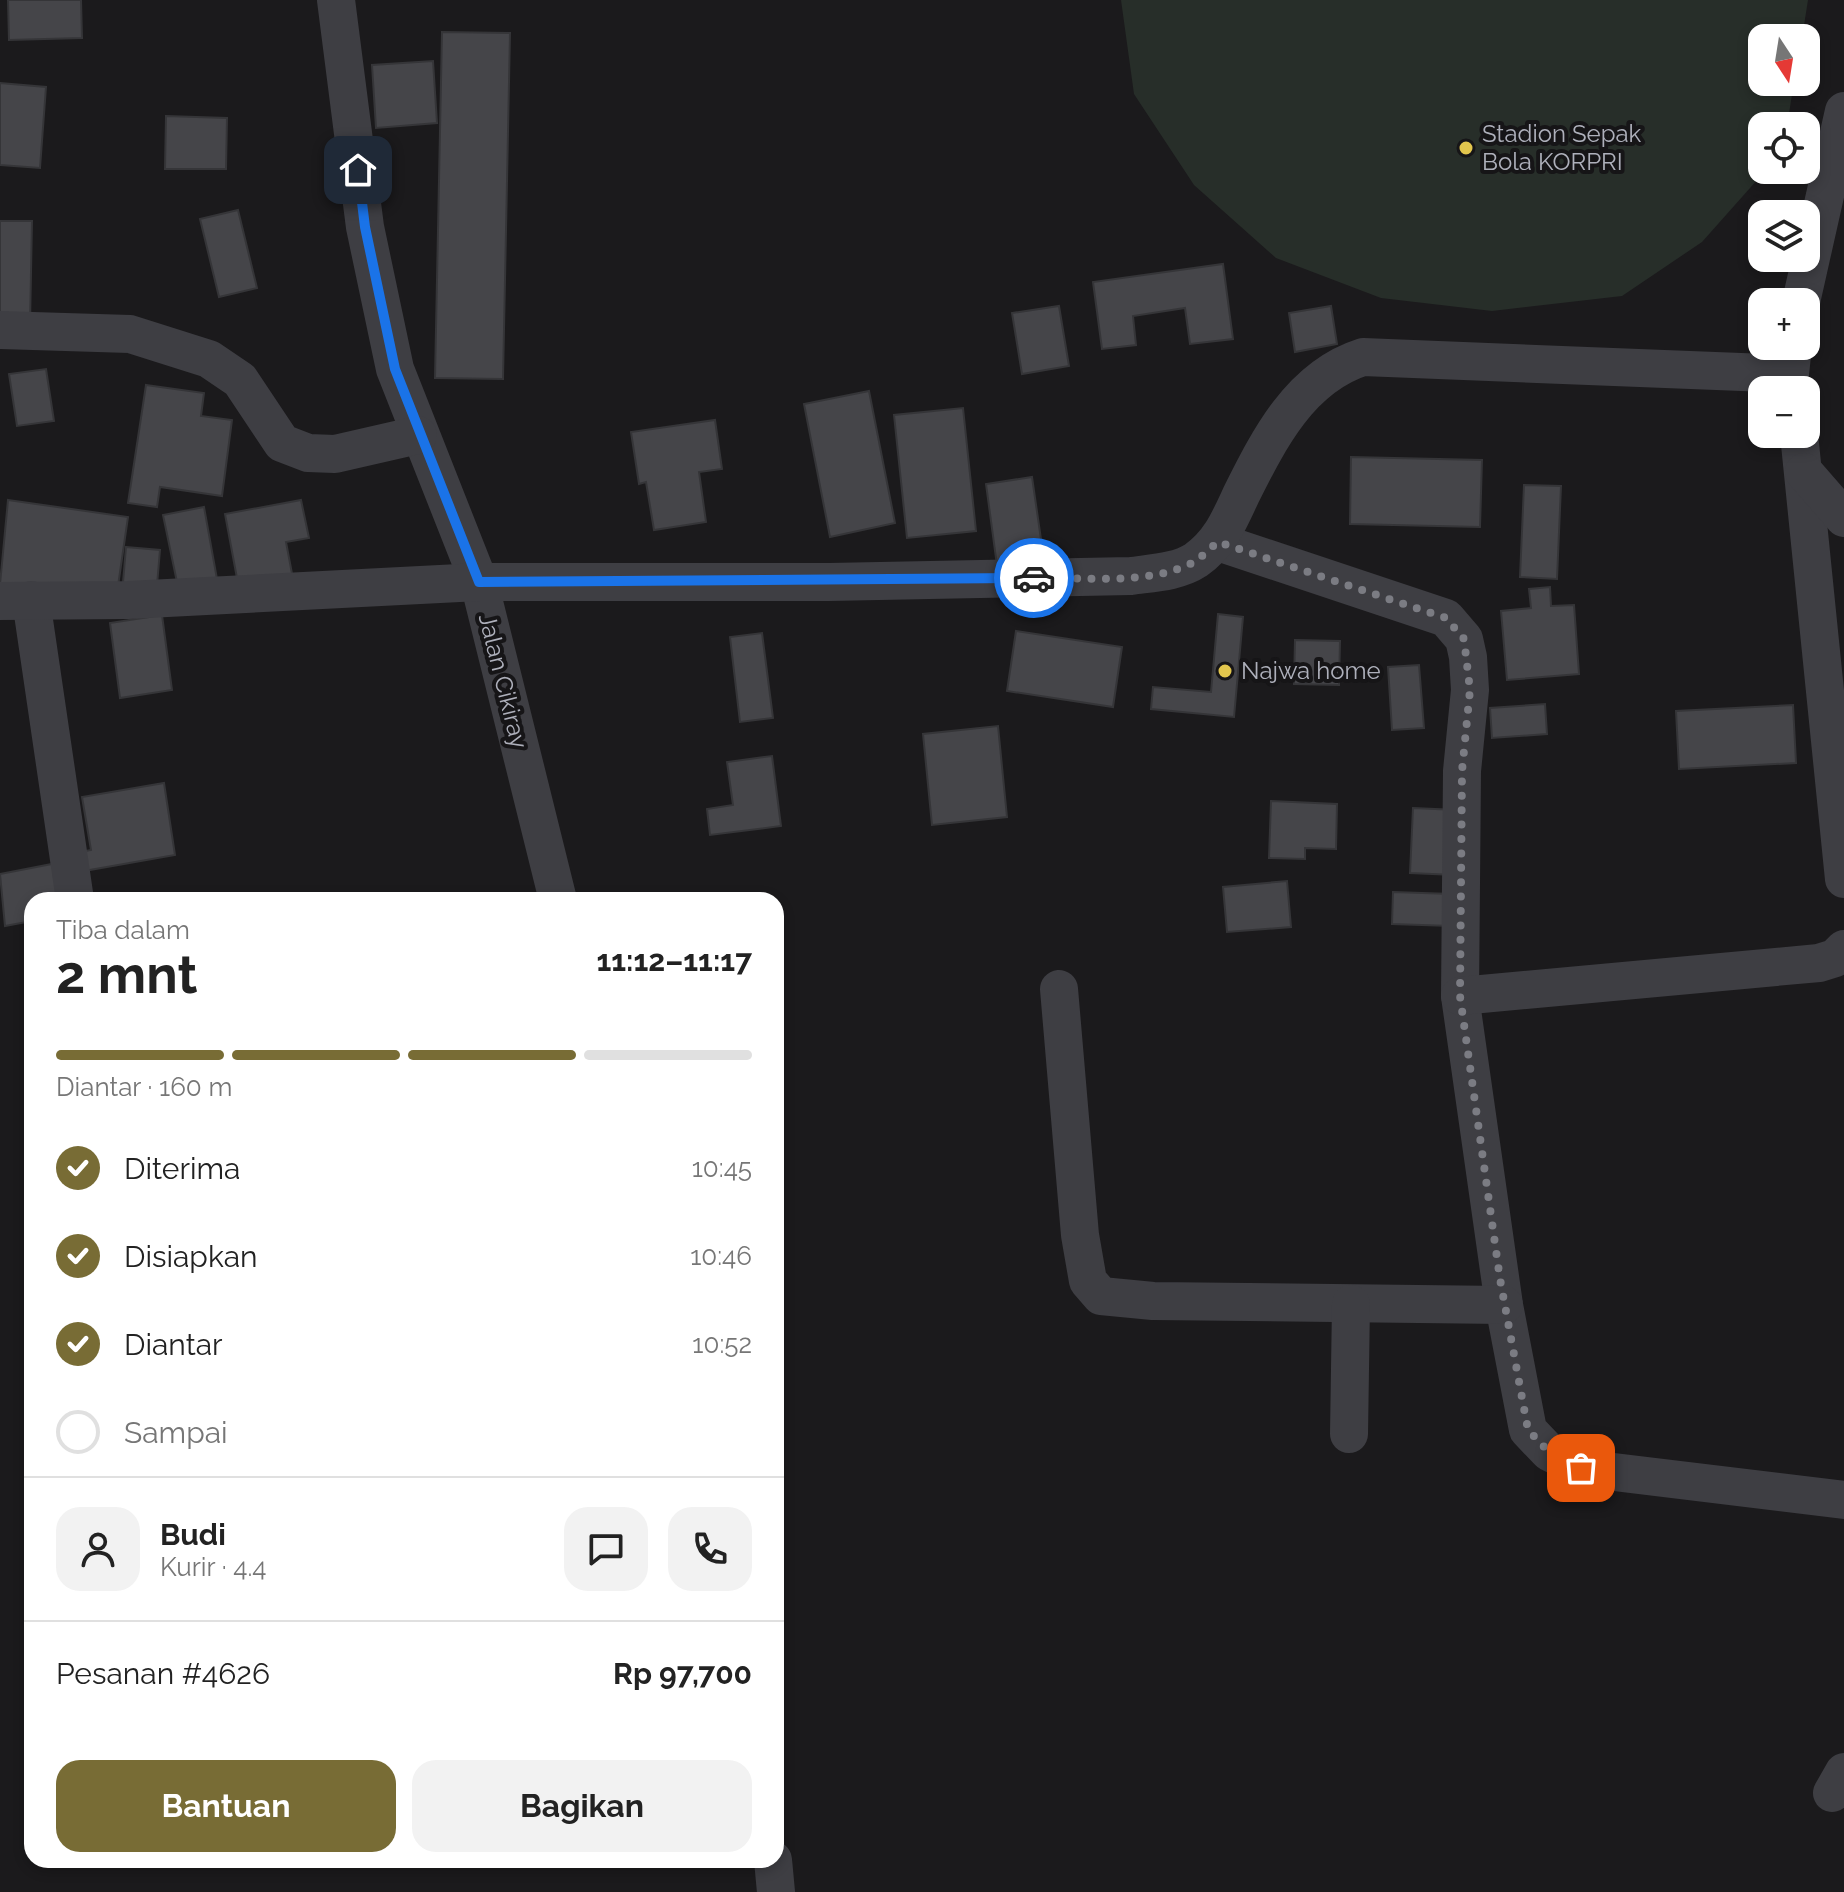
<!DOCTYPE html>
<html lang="id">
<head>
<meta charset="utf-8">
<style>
	:root { --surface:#fff; --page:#f2f2f2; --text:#222; --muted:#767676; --line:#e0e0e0; --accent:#786c35 }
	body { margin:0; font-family:Raleway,sans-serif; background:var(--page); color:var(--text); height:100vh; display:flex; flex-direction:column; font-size:30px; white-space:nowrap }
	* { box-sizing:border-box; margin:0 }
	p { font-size:26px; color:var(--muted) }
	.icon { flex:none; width:44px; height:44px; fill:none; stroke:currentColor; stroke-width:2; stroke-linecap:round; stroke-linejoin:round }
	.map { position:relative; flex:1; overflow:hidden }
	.drawer { position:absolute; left:24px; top:892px; width:760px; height:976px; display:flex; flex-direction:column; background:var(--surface); border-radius:24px; box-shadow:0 4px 12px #0003 }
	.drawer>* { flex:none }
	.needle { width:52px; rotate:168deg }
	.fabs { position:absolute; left:1748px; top:24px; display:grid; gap:16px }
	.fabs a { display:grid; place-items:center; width:72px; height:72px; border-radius:16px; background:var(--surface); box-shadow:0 4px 12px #0003; font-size:40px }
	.pin { position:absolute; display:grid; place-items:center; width:68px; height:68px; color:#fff; margin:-34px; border-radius:16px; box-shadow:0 4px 12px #0006 }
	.courier { position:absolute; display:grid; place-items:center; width:80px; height:80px; margin:-40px; border:6px solid #1a73e8; border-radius:50%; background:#fff; color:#222; box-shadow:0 2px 10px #0007 }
	.head em { font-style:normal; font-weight:700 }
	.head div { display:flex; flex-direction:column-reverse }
	.head { display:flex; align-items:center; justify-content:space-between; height:136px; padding:0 32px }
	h1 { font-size:52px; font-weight:700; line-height:60px }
	.bar { display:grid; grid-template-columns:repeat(4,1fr); gap:12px 8px; align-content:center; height:96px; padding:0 32px }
	.bar i { height:10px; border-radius:6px; background:var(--line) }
	.bar .current { background:var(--accent) }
	.bar p { grid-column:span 4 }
	.line { display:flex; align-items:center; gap:20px; padding:0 32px; border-top:2px solid var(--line) }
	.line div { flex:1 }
	.round { display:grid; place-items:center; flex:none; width:84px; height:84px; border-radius:24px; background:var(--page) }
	ol { padding:0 32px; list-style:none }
	li { display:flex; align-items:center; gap:24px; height:88px }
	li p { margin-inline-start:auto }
	li .icon { padding:8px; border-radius:50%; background:var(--accent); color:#fff; stroke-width:4 }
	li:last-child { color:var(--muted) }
	li i { width:44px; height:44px; border:4px solid var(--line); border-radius:50% }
	.button { display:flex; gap:16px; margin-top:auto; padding:16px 32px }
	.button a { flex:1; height:92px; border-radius:24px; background:var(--accent); color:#fff; font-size:32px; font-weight:700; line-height:92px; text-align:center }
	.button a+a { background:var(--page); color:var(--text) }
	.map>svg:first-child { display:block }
	.green { fill:#272e29 }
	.building { fill:#454549; stroke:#353538; stroke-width:2 }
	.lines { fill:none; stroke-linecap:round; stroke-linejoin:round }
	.street { stroke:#3e3e43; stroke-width:38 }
	.done { stroke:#7b7c83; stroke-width:8; stroke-dasharray:0 14.4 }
	.route { stroke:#1a73e8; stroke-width:10 }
	.poi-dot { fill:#e2c64d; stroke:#161517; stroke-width:3 }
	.labels { text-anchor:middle; stroke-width:8; stroke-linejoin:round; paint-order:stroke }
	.poi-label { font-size:24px; fill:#aeb0bb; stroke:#161517; text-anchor:start }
	.street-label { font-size:24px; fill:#aeb0bb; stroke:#161517 }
</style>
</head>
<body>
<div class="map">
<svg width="1844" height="1892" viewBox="0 0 1844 1892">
	<rect width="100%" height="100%" fill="#1b1a1c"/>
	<path class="green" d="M1121,0H1808L1802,38H1762V82H1794L1787,126H1762V170H1766L1702,242L1622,296L1492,311L1381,298L1276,258L1194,185L1134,94Z"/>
	<g class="building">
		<path d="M8,0H81L82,38L9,40Z"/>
		<path d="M442,32L510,33L503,379L435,378Z"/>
		<path d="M433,61L437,123L376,128L372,65Z"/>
		<path d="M0,83L46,87L40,168L0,165Z"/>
		<path d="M166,116L227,118L226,169H165Z"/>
		<path d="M238,210L257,288L219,297L200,219Z"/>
		<path d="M0,221H32L30,325H0Z"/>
		<path d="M1223,264L1233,339L1190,344L1185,308L1133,316L1136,345L1102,349L1093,282Z"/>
		<path d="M1059,306L1069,366L1022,374L1012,313Z"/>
		<path d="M1331,306L1337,344L1295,352L1289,313Z"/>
		<path d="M46,369L54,421L17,426L9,374Z"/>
		<path d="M146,385L204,393L201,416L232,420L222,496L160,487L157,507L128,503Z"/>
		<path d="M869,391L895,523L830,537L804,404Z"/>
		<path d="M963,408L976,531L907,538L894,415Z"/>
		<path d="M715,420L722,469L699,472L706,522L654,530L646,482L639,484L631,432Z"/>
		<path d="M1351,457L1482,460L1480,527L1350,524Z"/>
		<path d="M1032,477L1045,567L998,573L986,484Z"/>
		<path d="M1524,485L1561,486L1557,579L1520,577Z"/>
		<path d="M8,500L128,517L116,600L0,584Z"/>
		<path d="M301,500L309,538L286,542L293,579L239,589L225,514Z"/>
		<path d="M204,507L217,579L178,587L163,515Z"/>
		<path d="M126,547L160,550L156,597L122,594Z"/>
		<path d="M1550,587L1551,606L1574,605L1579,674L1507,680L1501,611L1531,608L1529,589Z"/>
		<path d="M1218,614L1243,617L1234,717L1151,709L1153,687L1211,692Z"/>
		<path d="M162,615L172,690L120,698L110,623Z"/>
		<path d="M1016,631L1122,647L1113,707L1007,691Z"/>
		<path d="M762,633L773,718L740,722L730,637Z"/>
		<path d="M1295,640L1340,641L1339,685L1294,684Z"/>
		<path d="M1419,665L1424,728L1392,730L1388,667Z"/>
		<path d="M1545,704L1547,734L1492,738L1490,708Z"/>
		<path d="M1793,705L1796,763L1679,769L1676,711Z"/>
		<path d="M998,726L1007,817L932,825L923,734Z"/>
		<path d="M772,756L781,826L710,835L707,809L733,805L727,762Z"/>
		<path d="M164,783L175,855L84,871L80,852L91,850L82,797Z"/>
		<path d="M1271,801L1337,804L1336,849L1305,848V859L1269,858Z"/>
		<path d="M1413,808L1457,810L1454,875L1410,873Z"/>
		<path d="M57,863L65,900H32V921L5,926L0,874Z"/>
		<path d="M1287,881L1291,927L1227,932L1223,887Z"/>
		<path d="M1393,892L1452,894L1451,926L1392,924Z"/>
	</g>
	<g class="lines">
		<g class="street">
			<path d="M336,0L365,227L395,369L479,582L558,900"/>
			<path d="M1801,302L1844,111"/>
			<path d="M0,330L130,334L209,359L240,380L282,443L308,453L335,454L418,435"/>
			<path d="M1799,434L1844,879"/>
			<path d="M1804,472L1844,518"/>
			<path d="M1218,542L1446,618L1464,639L1468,657L1470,690L1462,771L1460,996L1504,1305L1528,1430L1549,1452L1581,1468L1844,1500"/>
			<path d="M31,600L75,900"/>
			<path d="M0,601L128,600L479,582H829L1131,576C1152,573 1178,572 1196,560C1220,543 1229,521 1241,495C1269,439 1300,377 1363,357L1790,374L1793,346"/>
			<path d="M1059,989L1080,1235L1088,1281L1101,1296L1153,1301L1504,1305"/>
			<path d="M1460,996L1819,963L1835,958L1844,949"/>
			<path d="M1349,1434L1351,1304"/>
			<path d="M1832,1793L1844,1772"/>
			<path d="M773,1860L776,1892"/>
		</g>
	</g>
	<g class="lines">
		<path class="done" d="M1034,578C1083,577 1149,586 1194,562C1202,557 1210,548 1218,542L1446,618L1464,639L1470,690L1462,771L1460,996L1500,1279L1528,1430L1549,1452L1581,1468"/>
		<path class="route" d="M358,170L365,227L395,369L479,582L1034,578"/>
	</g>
	<g class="poi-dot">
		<circle cx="1466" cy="148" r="8"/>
		<circle cx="1225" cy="671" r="8"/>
	</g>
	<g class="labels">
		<g class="poi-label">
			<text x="1482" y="142">Stadion Sepak<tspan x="1482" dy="28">Bola KORPRI</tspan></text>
			<text x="1241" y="679">Najwa home</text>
		</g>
		<g class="street-label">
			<text transform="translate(503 681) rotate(76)" y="8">Jalan Cikiray</text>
		</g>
	</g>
</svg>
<div class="fabs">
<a><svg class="needle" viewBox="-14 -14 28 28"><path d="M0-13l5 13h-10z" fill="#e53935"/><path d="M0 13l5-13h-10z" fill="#767676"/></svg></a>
<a><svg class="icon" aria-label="locate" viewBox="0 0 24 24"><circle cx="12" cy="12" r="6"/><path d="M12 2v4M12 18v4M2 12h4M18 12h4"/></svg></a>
<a><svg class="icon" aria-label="layers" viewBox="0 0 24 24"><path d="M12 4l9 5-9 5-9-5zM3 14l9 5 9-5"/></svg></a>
<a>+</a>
<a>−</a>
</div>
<div class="pin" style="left:1581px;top:1468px;background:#ea580c"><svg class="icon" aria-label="bag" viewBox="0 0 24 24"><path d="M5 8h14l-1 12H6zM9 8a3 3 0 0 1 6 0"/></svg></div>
<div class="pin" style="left:358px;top:170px;background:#1f2937"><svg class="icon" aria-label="home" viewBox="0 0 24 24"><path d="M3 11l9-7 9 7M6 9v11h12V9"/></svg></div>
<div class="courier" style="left:1034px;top:578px"><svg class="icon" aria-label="car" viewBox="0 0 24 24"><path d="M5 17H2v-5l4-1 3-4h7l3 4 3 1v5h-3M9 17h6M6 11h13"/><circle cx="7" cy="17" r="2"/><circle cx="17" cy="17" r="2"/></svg></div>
<section class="drawer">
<div class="head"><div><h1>2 mnt</h1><p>Tiba dalam</p></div><em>11:12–11:17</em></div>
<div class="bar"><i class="current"></i><i class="current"></i><i class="current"></i><i></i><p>Diantar · 160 m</p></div>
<ol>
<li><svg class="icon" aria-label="check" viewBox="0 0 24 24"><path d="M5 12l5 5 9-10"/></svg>Diterima<p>10:45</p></li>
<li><svg class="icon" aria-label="check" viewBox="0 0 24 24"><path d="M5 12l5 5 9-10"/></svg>Disiapkan<p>10:46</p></li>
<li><svg class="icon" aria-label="check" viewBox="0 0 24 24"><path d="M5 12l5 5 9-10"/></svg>Diantar<p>10:52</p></li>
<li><i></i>Sampai</li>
</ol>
<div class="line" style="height:144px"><a class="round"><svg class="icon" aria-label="person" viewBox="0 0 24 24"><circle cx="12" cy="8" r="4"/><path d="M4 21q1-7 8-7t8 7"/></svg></a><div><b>Budi</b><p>Kurir · 4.4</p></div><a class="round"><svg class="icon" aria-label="chat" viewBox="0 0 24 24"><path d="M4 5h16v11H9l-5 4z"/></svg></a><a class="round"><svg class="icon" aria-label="phone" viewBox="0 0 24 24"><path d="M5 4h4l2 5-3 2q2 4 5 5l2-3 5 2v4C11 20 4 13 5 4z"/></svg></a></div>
<div class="line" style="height:104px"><div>Pesanan #4626</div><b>Rp 97,700</b></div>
<div class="button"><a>Bantuan</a><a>Bagikan</a></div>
</section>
</div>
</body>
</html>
